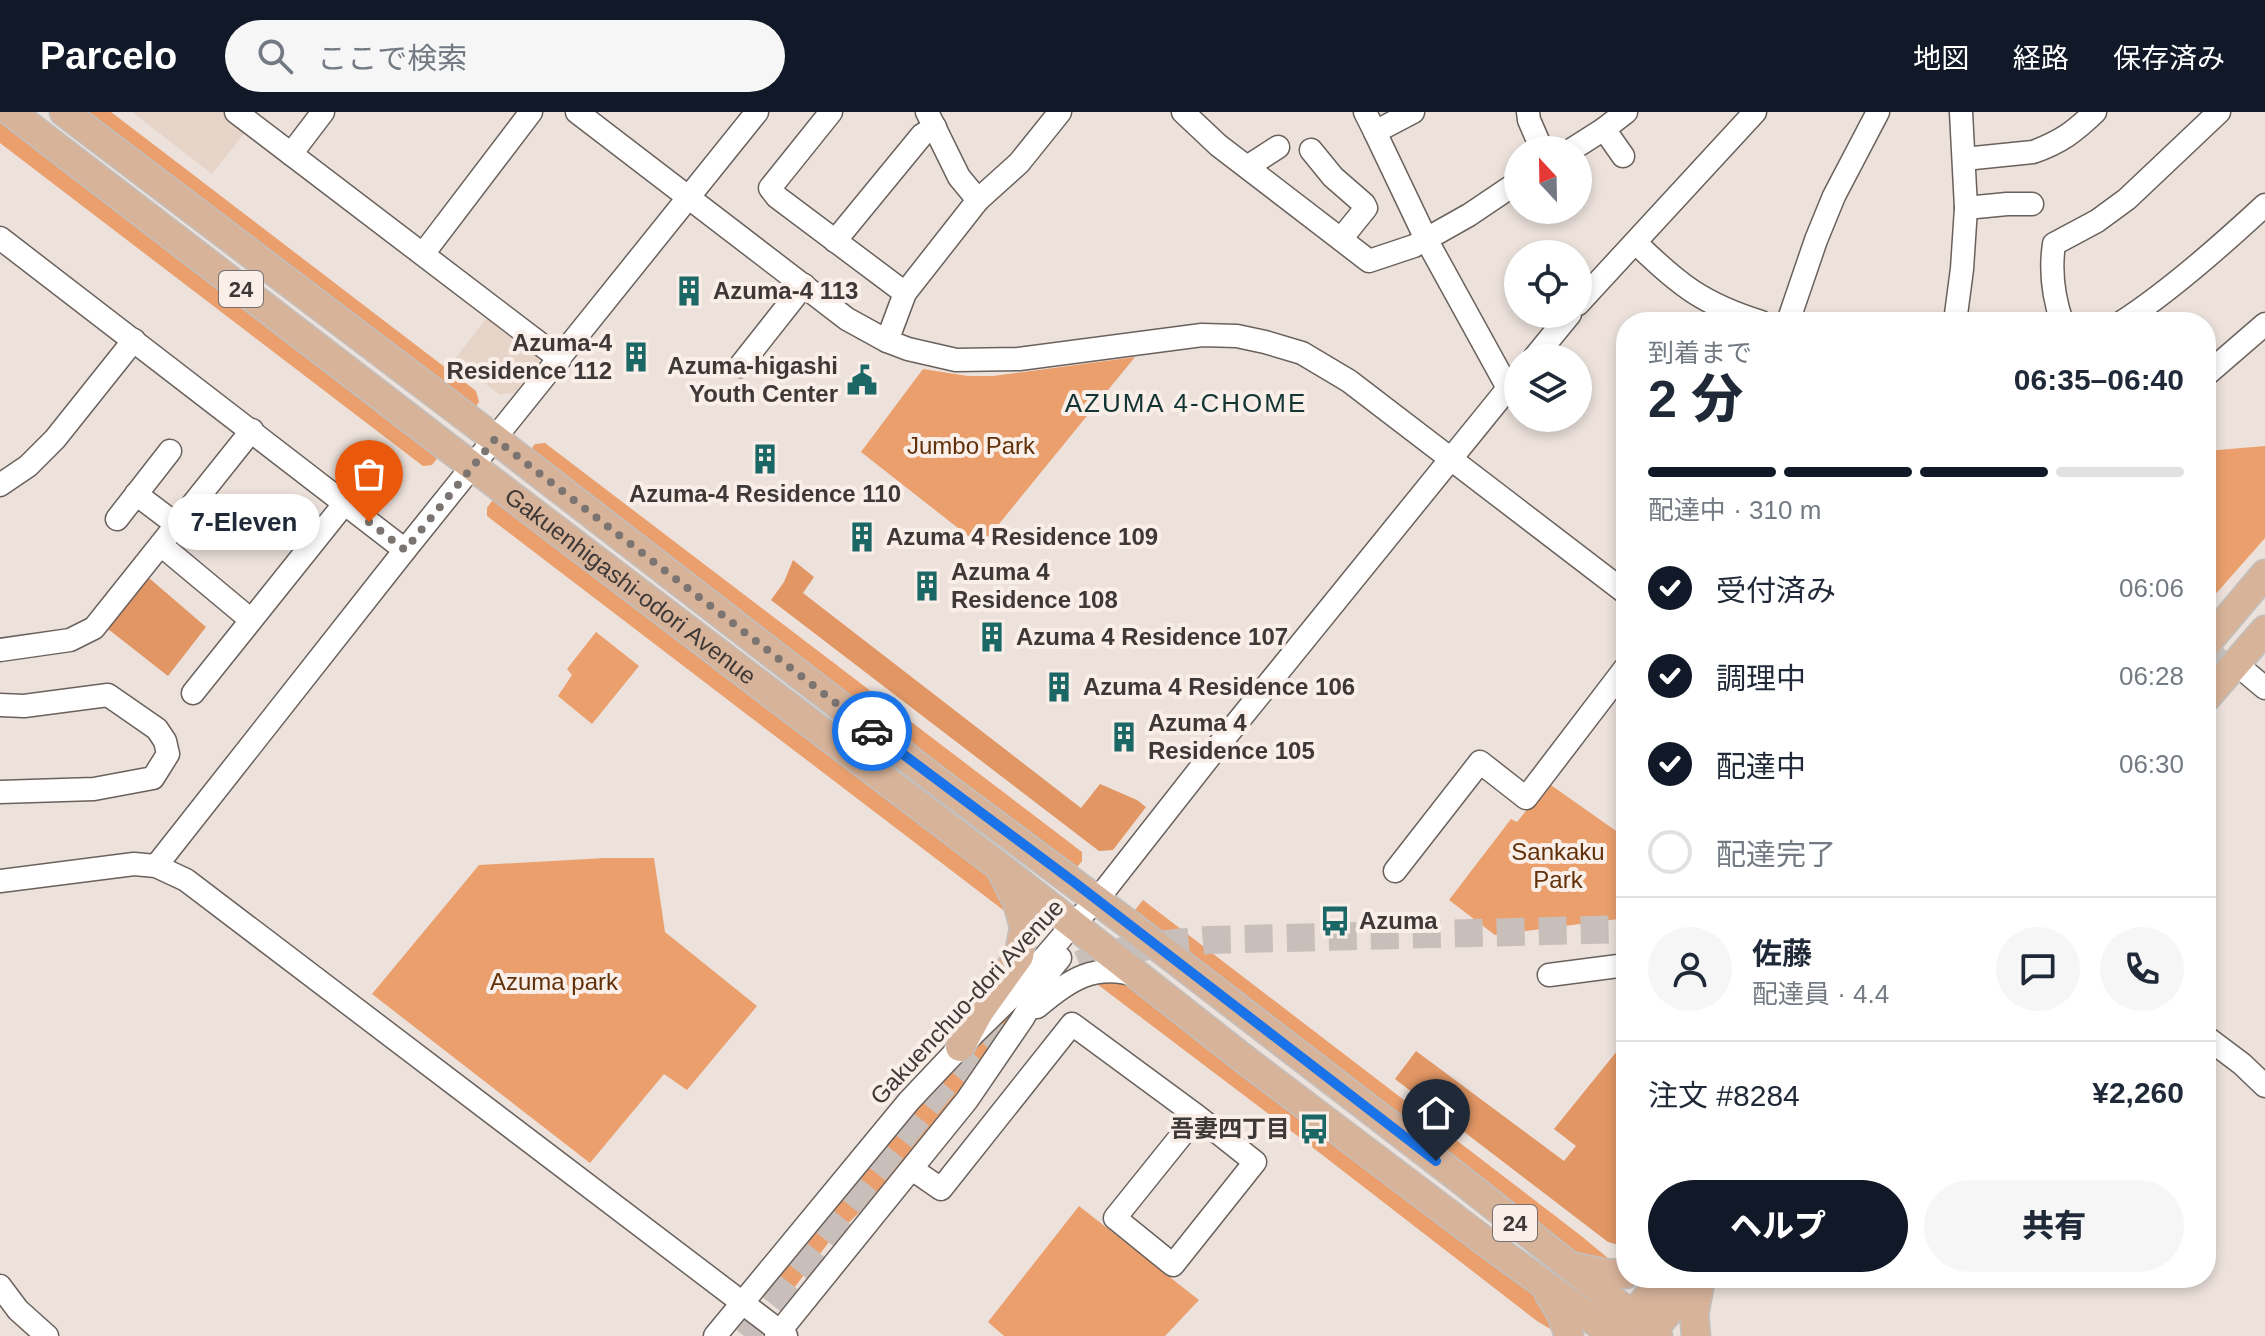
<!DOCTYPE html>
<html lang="ja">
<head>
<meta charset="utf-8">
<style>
	:root { --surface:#fff; --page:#f6f6f7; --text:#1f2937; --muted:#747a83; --line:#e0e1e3; --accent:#111827 }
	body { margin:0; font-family:Arial,"Noto Sans JP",sans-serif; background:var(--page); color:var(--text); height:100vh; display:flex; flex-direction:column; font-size:30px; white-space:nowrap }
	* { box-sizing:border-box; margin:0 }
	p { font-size:26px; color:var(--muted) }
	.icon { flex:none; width:44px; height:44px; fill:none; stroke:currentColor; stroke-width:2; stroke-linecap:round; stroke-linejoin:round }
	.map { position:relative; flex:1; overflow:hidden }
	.side { position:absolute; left:1616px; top:200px; width:600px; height:976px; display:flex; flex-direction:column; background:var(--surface); border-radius:32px; box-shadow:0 4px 12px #0003 }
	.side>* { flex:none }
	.needle { width:52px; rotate:338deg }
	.buttons { position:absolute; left:1504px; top:24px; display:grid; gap:16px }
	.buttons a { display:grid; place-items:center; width:88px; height:88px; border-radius:50%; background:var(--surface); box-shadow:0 4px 12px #0003; font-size:40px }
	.pin { position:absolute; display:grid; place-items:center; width:68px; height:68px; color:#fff; margin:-82px -34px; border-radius:50% 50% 50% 0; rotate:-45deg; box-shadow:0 0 8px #0007 }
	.pin .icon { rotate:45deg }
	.courier { position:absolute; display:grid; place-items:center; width:80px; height:80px; margin:-40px; border:6px solid #1a73e8; border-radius:50%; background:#fff; color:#222; box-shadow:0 2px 10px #0007 }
	.bubble { position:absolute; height:56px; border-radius:28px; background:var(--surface); box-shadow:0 4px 12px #0003; font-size:26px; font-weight:800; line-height:56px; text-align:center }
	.overview em { font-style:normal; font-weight:800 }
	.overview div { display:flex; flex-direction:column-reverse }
	.overview { display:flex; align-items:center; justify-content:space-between; height:136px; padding:0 32px }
	h1 { font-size:52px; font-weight:800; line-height:60px }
	.bar { display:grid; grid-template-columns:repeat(4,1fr); gap:12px 8px; align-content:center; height:96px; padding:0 32px }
	.bar i { height:10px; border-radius:6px; background:var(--line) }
	.bar .active { background:var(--accent) }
	.bar p { grid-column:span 4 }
	.line { display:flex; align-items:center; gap:20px; padding:0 32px; border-top:2px solid var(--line) }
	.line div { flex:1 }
	.round { display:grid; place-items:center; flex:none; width:84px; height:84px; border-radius:42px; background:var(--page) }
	ol { padding:0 32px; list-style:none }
	li { display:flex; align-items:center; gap:24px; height:88px }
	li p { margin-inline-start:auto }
	li .icon { padding:8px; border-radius:50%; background:var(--accent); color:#fff; stroke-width:4 }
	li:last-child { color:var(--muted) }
	li i { width:44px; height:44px; border:4px solid var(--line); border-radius:50% }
	.action { display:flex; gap:16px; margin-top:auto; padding:16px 32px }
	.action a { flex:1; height:92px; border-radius:48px; background:var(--accent); color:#fff; font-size:32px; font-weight:800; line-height:92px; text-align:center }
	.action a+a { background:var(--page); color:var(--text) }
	header { display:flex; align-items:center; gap:48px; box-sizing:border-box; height:112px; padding:0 40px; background:var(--accent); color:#fff }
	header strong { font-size:38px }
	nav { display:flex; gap:44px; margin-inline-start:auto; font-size:28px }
	.search { width:560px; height:72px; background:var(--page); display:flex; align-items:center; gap:20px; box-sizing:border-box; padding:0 28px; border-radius:44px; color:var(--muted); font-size:30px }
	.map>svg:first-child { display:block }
	.built { fill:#e6d4c9 }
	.green { fill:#ea9f6d }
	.forest { fill:#e19664 }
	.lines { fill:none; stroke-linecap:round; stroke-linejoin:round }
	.major-tunnel { stroke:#c9bfba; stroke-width:28; stroke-dasharray:28 14; stroke-linecap:butt }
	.minor-casing { stroke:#6a615c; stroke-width:25 }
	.major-casing { stroke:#c1c0bf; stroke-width:31 }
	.minor { stroke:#fff; stroke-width:22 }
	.major { stroke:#d7b39a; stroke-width:28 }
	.done { stroke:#7b7470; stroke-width:8; stroke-dasharray:0 14.4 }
	.route { stroke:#1a73e8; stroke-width:10 }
	.labels { text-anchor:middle; stroke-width:8; stroke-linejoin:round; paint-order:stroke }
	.shield { fill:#f9eee8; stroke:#766f6c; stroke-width:2 }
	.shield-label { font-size:22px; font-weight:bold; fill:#3e3937 }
	.poi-label { font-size:24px; font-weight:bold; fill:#3e3937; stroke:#f9eee8; text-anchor:start }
	.park-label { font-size:24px; fill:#62310a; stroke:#f9eee8 }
	.street-label { font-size:24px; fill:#3e3937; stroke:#f9eee8 }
	.neighbourhood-label { font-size:26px; letter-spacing:2px; fill:#123533; stroke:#f9eee8 }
</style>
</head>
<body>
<header>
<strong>Parcelo</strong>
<div class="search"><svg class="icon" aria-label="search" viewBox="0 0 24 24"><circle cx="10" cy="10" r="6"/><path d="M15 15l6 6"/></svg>ここで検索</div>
<nav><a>地図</a><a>経路</a><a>保存済み</a></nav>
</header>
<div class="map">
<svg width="2265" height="1224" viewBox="0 0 2265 1224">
	<rect width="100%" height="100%" fill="#ece1db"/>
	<g class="built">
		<path d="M132,0H222L246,19L212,62Z"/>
		<path d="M489,203L538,241L539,250L515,281L499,282L454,248Z"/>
	</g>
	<g class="green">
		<path d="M81,0H111L476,279L479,290L473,299Z"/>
		<path d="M0,8L439,344L432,353L423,354L0,31Z"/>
		<path d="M1135,245L981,434L861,340L923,257L968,264H993Z"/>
		<path d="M545,331L1082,740V749L1074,759L528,341L535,332Z"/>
		<path d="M2265,334V426L2206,493V339Z"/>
		<path d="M494,386L979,756L994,769L1015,807L487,404V396Z"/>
		<path d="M596,520L639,554L592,612L558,584L572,563L567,557Z"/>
		<path d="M1548,671L1626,726V806L1495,823L1449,788L1511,707L1517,710Z"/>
		<path d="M605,746H654L665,820L757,894L687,978L664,962L590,1051L372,882L479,753Z"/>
		<path d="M1143,788L1580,1123L1620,1156L1600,1154L1569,1138L1131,803Z"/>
		<path d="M1093,869L1124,870L1547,1192L1562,1224L1537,1209L1303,1028Z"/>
		<path d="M1029,880L969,967L882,1078L829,1130L794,1176L785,1181L776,1174L779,1163L920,988Z"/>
		<path d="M1079,1094L1199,1188L1165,1224H1004L988,1210Z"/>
	</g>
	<g class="forest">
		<path d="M793,448L814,465L803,481L1081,696L1100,672L1137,688L1146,695L1113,738L1099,739L771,488L784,470Z"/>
		<path d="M149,466L206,515L168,564L108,517Z"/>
		<path d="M1626,928V1135L1608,1130L1395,967L1416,939L1564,1049L1576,1034L1554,1017Z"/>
	</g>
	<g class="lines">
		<g class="major-tunnel">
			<path d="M2206,558L2226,536"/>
			<path d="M744,1224C794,1161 844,1098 895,1034C940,977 1003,892 1068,858C1112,836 1160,832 1208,828L1626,817"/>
		</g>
		<g class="minor-casing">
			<g id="minor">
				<path d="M236,0L560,247"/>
				<path d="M577,0L847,207L887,229L908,237L956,248L1019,247L1202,223L1237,224L1265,230L1302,241L1349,269L1626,481"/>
				<path d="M831,0L770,76L777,85L905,181"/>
				<path d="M927,0L959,65L978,88"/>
				<path d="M1183,0L1218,33L1369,149L1414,134L1469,103L1518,70"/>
				<path d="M1365,0L1375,20"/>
				<path d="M1413,0L1375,20L1426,127L1508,276"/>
				<path d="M1528,0L1529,8L1542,38"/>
				<path d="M1604,17L1623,44"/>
				<path d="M1311,38L1333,65L1364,92L1366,96L1341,127"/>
				<path d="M1571,38L1604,17L1626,0"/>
				<path d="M291,42L323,0"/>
				<path d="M1964,47L2033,40C2061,30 2074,20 2095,0"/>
				<path d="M1247,55L1278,35"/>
				<path d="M1966,96L2007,92H2032"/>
				<path d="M0,126L405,438"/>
				<path d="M835,129L922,23L935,15"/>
				<path d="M1636,131C1679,173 1703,192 1761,210"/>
				<path d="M423,142L531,0"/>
				<path d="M1578,192L1755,0"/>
				<path d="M1788,210L1816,128L1834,84L1878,0"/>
				<path d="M1955,210L1962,157L1966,96L1961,0"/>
				<path d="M2062,210C2053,184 2050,159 2054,132L2097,109L2127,87L2219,0"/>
				<path d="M2122,210C2170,179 2223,132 2265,93"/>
				<path d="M887,229L905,181L978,88L1019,51L1060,0"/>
				<path d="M1534,246L1570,202"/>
				<path d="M740,254L804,173"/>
				<path d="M2206,263L2265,212"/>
				<path d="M0,373L28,354L55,327L134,228"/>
				<path d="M136,382L177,413"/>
				<path d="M117,407L170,339"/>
				<path d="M161,433L251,508"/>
				<path d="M0,538L70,528L94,516L252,318"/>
				<path d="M2247,561L2265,576"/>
				<path d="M193,581L345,391"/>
				<path d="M0,593L24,594L108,583L157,617L165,629L168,642L153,666L94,677L0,680"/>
				<path d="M156,754L405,438L757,0"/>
				<path d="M1395,759L1480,650L1526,686L1626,555"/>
				<path d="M0,769L134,752L156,754L186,768L786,1224"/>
				<path d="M1549,863L1626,853"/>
				<path d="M1037,895C1070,868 1094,850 1138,864"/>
				<path d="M2206,925L2242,952L2265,974"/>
				<path d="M912,1057L941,1077L1072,912L1197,1004L1255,1050L1173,1153L1115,1106L1197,1004"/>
				<path d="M0,1174L18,1198L47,1224"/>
				<path d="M715,1224L909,989L960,935L1008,888L1073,812L1097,788L1214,639L1518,264"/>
				<path d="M776,1224L967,988L1023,906L1051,857L1060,846"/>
			</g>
		</g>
		<g class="major-casing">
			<g id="major">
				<path id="s1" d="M11,0L451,338L1000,755L1248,950L1486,1130L1615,1224"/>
				<path d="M64,0L495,327L941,672L1122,807L1460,1067L1658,1224"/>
				<path d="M2206,532L2265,462"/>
				<path d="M2206,586L2265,518"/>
				<path d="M960,935L979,900L1019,844L1024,815L1017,789L1002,760"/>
				<path d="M1574,1155L1602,1161L1626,1162"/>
				<path d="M1549,1181L1562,1203L1569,1224"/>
				<path d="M1620,1217L1664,1166"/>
				<path d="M1648,1224L1697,1166"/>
				<path d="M1696,1224L1694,1202L1701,1166"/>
			</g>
		</g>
		<use href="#minor" class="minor"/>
		<use href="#major" class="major"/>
	</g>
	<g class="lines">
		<path class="done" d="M369,410L405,438L495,327L872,619"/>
		<path class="route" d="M872,619L1074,770L1436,1049"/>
	</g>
	<defs>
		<g id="building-bare" transform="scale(2.4)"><path d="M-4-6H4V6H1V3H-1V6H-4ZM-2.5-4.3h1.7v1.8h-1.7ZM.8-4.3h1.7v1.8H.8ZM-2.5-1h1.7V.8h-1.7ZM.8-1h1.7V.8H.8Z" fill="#1a6765" stroke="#f9eee8" stroke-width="2.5" paint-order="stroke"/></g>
		<g id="civic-bare" transform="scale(2.4)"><path d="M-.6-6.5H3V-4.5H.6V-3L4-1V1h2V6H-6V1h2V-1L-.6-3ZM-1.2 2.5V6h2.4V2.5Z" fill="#1a6765" stroke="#f9eee8" stroke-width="2.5" paint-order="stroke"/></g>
		<g id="bus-bare" transform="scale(2.4)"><path d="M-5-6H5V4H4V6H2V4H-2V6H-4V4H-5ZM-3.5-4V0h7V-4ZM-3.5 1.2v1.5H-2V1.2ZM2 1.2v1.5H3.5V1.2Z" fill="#1a6765" stroke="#f9eee8" stroke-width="2.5" paint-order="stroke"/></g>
	</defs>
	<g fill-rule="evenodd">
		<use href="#building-bare" x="689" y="179"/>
		<use href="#building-bare" x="636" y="245"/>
		<use href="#civic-bare" x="862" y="268"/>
		<use href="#building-bare" x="765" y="347"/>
		<use href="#building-bare" x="862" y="425"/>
		<use href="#building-bare" x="927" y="474"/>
		<use href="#building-bare" x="992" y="525"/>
		<use href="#building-bare" x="1059" y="575"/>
		<use href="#building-bare" x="1124" y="625"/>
		<use href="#bus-bare" x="1335" y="809"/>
		<use href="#bus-bare" x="1314" y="1017"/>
	</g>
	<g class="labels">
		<g class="shield">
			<rect x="219" y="159" width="44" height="36" rx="6"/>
			<rect x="1493" y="1093" width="44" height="36" rx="6"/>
		</g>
		<g class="shield-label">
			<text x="241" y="185">24</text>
			<text x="1515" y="1119">24</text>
		</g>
		<g class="poi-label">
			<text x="713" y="187">Azuma-4 113</text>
			<text x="612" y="239" text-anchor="end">Azuma-4<tspan x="612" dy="28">Residence 112</tspan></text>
			<text x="838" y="262" text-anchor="end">Azuma-higashi<tspan x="838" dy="28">Youth Center</tspan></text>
			<text x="765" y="390" text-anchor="middle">Azuma-4 Residence 110</text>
			<text x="886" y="433">Azuma 4 Residence 109</text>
			<text x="951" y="468">Azuma 4<tspan x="951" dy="28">Residence 108</tspan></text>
			<text x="1016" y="533">Azuma 4 Residence 107</text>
			<text x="1083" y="583">Azuma 4 Residence 106</text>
			<text x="1148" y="619">Azuma 4<tspan x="1148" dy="28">Residence 105</tspan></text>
			<text x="1359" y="817">Azuma</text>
			<text x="1290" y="1025" text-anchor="end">吾妻四丁目</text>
		</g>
		<g class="park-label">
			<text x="971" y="342">Jumbo Park</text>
			<text x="1558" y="748">Sankaku<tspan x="1558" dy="28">Park</tspan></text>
			<text x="554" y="878">Azuma park</text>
		</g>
		<g class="street-label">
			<text dy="8" stroke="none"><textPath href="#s1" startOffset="780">Gakuenhigashi-odori Avenue</textPath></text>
			<text transform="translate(967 890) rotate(-47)" y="8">Gakuenchuo-dori Avenue</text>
		</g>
		<g class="neighbourhood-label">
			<text x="1186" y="300">AZUMA 4-CHOME</text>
		</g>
	</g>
</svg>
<div class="buttons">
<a><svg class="needle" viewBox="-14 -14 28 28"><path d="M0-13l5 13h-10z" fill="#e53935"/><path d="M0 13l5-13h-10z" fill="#747a83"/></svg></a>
<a><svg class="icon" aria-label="locate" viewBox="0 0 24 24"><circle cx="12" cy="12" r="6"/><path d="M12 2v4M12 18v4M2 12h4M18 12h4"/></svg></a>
<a><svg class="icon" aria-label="layers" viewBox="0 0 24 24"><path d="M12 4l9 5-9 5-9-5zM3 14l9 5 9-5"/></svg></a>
</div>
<div class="pin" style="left:369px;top:410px;background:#ea580c"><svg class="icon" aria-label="bag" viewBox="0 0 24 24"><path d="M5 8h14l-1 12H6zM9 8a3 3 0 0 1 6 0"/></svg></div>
<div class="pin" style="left:1436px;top:1049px;background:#1f2937"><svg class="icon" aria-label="home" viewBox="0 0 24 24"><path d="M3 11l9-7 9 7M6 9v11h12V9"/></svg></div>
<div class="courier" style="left:872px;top:619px"><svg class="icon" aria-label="car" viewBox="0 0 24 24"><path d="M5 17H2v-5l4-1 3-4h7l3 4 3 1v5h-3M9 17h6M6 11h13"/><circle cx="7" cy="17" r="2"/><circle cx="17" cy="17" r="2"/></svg></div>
<div class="bubble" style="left:168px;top:382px;width:152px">7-Eleven</div>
<section class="side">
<div class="overview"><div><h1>2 分</h1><p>到着まで</p></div><em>06:35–06:40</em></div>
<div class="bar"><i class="active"></i><i class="active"></i><i class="active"></i><i></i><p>配達中 · 310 m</p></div>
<ol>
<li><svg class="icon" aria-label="check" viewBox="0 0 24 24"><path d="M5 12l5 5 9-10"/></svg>受付済み<p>06:06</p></li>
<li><svg class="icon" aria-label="check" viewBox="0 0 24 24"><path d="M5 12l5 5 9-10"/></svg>調理中<p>06:28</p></li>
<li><svg class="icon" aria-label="check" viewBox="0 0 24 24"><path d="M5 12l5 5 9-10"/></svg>配達中<p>06:30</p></li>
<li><i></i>配達完了</li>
</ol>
<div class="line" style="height:144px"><a class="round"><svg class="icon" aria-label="person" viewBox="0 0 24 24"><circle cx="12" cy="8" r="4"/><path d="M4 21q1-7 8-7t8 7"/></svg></a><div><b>佐藤</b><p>配達員 · 4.4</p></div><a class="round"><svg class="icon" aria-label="chat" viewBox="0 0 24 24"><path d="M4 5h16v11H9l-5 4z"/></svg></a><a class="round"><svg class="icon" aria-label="phone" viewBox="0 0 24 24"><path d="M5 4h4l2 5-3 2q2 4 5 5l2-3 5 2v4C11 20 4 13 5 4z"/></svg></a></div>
<div class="line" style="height:104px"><div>注文 #8284</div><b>¥2,260</b></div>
<div class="action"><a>ヘルプ</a><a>共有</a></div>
</section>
</div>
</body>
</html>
